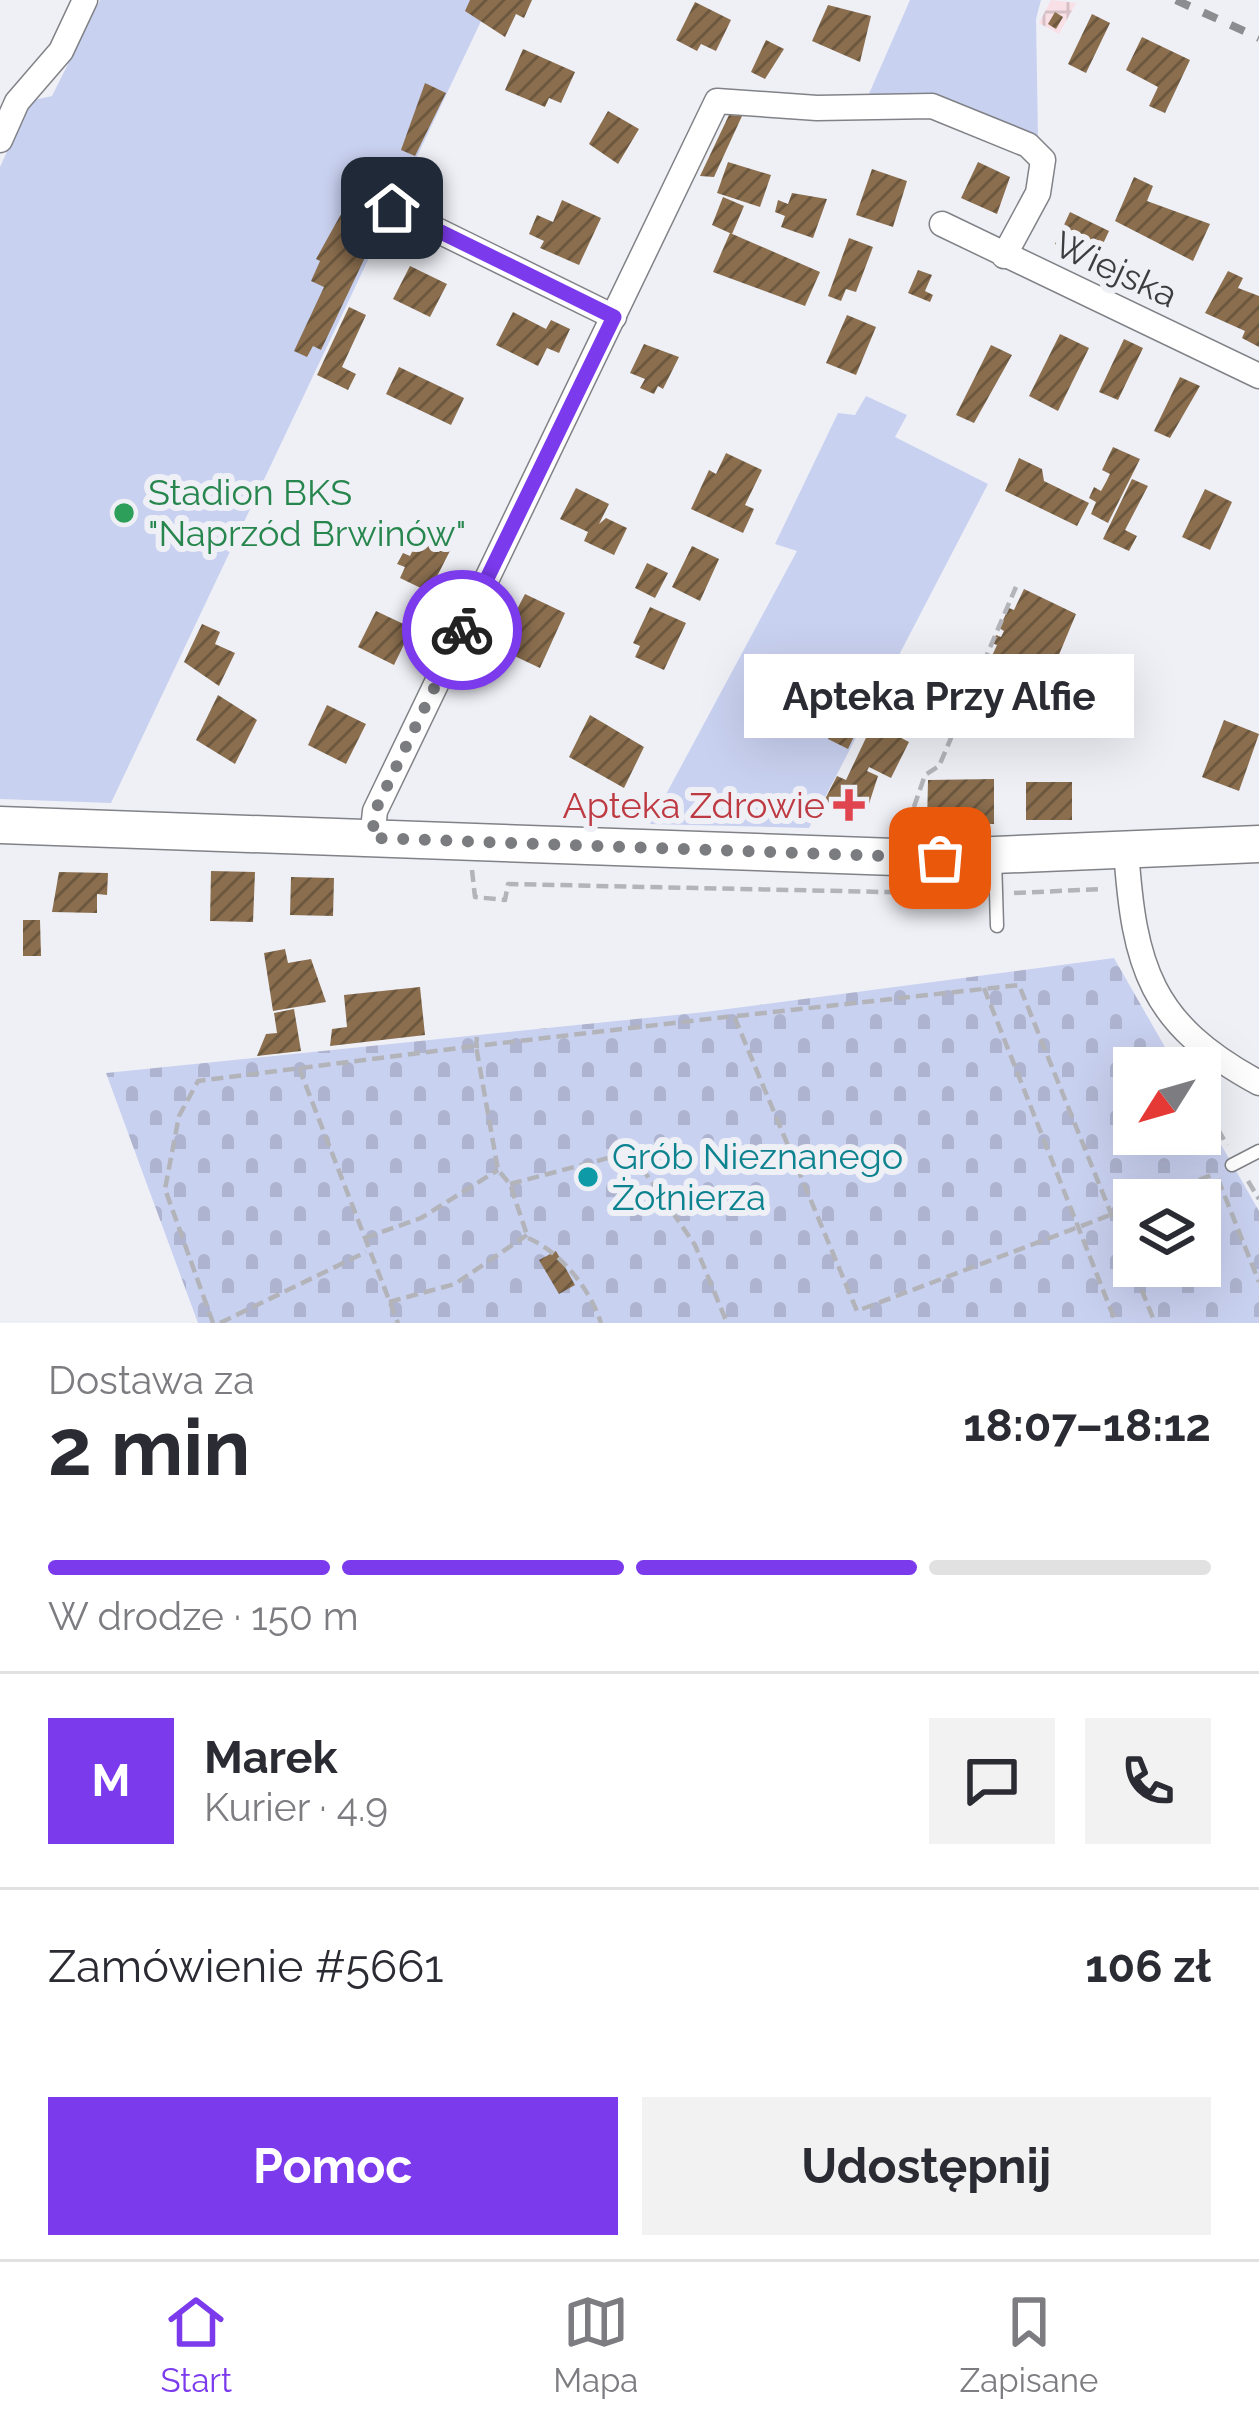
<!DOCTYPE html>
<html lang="pl">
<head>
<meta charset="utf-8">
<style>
	:root { --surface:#fff; --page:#f2f2f3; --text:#2b2b33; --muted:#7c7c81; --line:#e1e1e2; --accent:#7c3aed }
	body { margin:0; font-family:Raleway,sans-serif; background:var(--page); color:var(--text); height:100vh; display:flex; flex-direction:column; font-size:45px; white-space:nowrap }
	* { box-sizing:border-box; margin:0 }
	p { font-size:39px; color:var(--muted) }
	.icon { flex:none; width:66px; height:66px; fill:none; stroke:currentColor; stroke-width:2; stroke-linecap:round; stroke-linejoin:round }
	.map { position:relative; height:1323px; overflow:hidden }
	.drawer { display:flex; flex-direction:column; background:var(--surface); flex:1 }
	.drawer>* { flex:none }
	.needle { width:78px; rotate:233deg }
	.tools { position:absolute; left:1113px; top:1047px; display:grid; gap:24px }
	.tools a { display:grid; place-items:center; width:108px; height:108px; border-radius:0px; background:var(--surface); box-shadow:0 12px 48px #0002; font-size:60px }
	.pin { position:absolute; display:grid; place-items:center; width:102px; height:102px; color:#fff; margin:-51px; border-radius:24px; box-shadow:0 6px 18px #0006 }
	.courier { position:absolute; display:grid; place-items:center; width:120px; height:120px; margin:-60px; border:9px solid #7c3aed; border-radius:50%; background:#fff; color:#222; box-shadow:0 3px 15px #0007 }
	.bubble { position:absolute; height:84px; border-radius:0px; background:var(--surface); box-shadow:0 12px 48px #0002; font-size:39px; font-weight:700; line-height:84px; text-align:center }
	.overview em { font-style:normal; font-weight:700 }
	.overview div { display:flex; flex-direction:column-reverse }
	.overview { display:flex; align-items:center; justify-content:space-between; height:204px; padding:0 48px }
	h1 { font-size:78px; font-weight:700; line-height:90px }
	.bar { display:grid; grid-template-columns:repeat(4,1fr); gap:18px 12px; align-content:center; height:144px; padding:0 48px }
	.bar i { height:15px; border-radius:9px; background:var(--line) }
	.bar .active { background:var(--accent) }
	.bar p { grid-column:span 4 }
	.line { display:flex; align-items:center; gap:30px; padding:0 48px; border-top:3px solid var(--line) }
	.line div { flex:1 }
	.round { display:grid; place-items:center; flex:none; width:126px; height:126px; border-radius:0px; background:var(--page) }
	.primary-button { display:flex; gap:24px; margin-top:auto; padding:24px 48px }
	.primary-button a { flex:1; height:138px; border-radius:0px; background:var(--accent); color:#fff; font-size:48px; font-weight:700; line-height:138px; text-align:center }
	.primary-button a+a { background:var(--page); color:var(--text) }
	.menu { display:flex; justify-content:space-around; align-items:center; height:168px; border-top:3px solid var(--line); background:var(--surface); font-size:33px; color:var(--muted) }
	.menu a { display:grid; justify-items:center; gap:6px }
	.menu .active { color:var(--accent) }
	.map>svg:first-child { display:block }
	.industrial { fill:url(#industrial-grid) }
	.grass { fill:#c9d1f0 }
	.cemetery { fill:url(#cemetery-stones); fill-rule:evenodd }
	.building { fill:url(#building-hatch) }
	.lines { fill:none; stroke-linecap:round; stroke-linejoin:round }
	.lane-casing { stroke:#818287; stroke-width:15 }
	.street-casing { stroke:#818287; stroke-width:27 }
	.secondary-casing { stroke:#818287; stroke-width:39 }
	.path { stroke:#b3b4b9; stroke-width:4.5; stroke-dasharray:12 6; stroke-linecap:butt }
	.lane { stroke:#fff; stroke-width:12 }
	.street { stroke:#fff; stroke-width:24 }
	.secondary { stroke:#fff; stroke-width:36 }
	.rail { stroke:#8c8d90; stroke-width:8; stroke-dasharray:15 15; stroke-linecap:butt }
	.done { stroke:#7b7c7f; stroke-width:12; stroke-dasharray:0 21.6 }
	.route { stroke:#7c3aed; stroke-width:15 }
	.leisure-dot { fill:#2e9e5b; stroke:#eff0f6; stroke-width:4.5 }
	.health-dot { fill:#e0444e; stroke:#eff0f6; stroke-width:4.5 }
	.culture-dot { fill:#0f9aa8; stroke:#eff0f6; stroke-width:4.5 }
	.labels { text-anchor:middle; stroke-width:12; stroke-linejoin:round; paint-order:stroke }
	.street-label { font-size:36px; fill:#3c3d3f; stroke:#eff0f6 }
	.leisure-label { font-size:36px; fill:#27864d; stroke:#eff0f6; text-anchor:start }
	.health-label { font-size:36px; fill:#be3a42; stroke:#eff0f6; text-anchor:end }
	.culture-label { font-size:36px; fill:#0d838f; stroke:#eff0f6; text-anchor:start }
</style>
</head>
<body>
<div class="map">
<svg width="1259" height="1323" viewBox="0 0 1259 1323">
	<defs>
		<pattern id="industrial-grid" width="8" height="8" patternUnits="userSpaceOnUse" patternTransform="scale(3)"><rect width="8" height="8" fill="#f9dfe6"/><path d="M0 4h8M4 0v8" fill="none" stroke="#d6c0c6"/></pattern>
		<pattern id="cemetery-stones" width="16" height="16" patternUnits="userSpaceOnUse" patternTransform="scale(3)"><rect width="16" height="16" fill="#c9d1f0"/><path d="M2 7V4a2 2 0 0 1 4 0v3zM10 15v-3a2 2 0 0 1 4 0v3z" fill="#aeb4cf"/></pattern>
		<pattern id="building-hatch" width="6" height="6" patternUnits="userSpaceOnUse" patternTransform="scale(3)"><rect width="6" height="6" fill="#8a6e4e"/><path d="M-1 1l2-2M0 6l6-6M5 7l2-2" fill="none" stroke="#6c573f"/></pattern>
	</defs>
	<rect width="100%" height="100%" fill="#eff0f6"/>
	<path class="industrial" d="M1051,0L1076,3L1059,34L1039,23Z"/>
	<g class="grass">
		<path d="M100,0H491L111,803L0,799V167L30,101L52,96Z"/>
		<path d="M910,0H1041L1036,19L1038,138L976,111L868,96Z"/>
		<path d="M866,396L907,415L895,437L988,484L809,828L650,824L797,551L775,544L838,413L855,415Z"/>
	</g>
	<path class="cemetery" d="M1114,958L1177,1068H1134V1134H1200V1108L1259,1211V1323H198L106,1073L705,1012ZM1134,1200H1200V1266H1134Z"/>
	<g class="building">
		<path d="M470,0H532L524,18L516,14L505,37L465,11Z"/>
		<path d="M695,2L731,20L716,51L701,44L697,51L676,40Z"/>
		<path d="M828,5L871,16L860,62L812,41Z"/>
		<path d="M1055,12L1063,17L1056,29L1048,24Z"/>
		<path d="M1092,14L1110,23L1086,73L1068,64Z"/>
		<path d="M1142,37L1190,60L1165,113L1149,106L1158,87L1126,70Z"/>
		<path d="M766,40L784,49L765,79L751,72Z"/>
		<path d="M523,49L575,72L561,103L549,98L545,107L505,90Z"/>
		<path d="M425,83L446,93L415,156L401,150Z"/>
		<path d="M608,111L639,129L618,164L589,144Z"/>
		<path d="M729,115L742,116L714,177L700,176Z"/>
		<path d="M728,162L771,175L760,207L717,193Z"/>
		<path d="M978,162L1010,177L997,214L961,198Z"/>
		<path d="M872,169L907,181L893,227L856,215Z"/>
		<path d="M1134,177L1153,186L1147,201L1210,224L1193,261L1115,221Z"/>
		<path d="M792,193L827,199L813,238L781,227L785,216L775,212L778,200L788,204Z"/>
		<path d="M723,197L744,206L732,234L712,225Z"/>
		<path d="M562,200L601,218L579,265L540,248L544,241L529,234L537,215L553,222Z"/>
		<path d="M345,207L371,219L360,242L370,247L321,350L313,346L307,357L294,351L324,287L311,281L320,261L316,259Z"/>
		<path d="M1070,212L1109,231L1094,263L1055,244Z"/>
		<path d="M730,233L820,272L805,306L713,272Z"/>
		<path d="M849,238L873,247L856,292L846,289L841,301L828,296Z"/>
		<path d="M410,266L447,284L430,317L393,299Z"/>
		<path d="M918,270L932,275L925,291L933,295L930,302L908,293Z"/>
		<path d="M1228,271L1243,278L1238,288L1259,296V347L1242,338L1245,331L1205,313Z"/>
		<path d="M349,307L366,315L342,367L356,374L348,390L317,375Z"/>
		<path d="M513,312L546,329L551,320L570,329L559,353L547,348L538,366L496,345Z"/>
		<path d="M847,315L876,327L856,375L826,363Z"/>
		<path d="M1060,334L1089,348L1058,411L1029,396Z"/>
		<path d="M1124,339L1143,348L1118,400L1099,392Z"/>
		<path d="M644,344L679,357L663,389L658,386L654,394L640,388L645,379L630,373Z"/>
		<path d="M991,345L1012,355L974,423L956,415Z"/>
		<path d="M399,367L464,398L451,425L386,394Z"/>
		<path d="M1180,377L1200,386L1170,438L1154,431Z"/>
		<path d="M1113,447L1140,459L1108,523L1091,514L1096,502L1089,498L1094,487L1101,491L1106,482L1110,474L1102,470Z"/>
		<path d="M726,453L762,470L745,505L754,509L743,533L691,509L709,470L716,474Z"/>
		<path d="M1019,458L1042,469L1044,481L1089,503L1077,526L1005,491Z"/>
		<path d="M1132,479L1148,486L1125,530L1137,536L1129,551L1103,539Z"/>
		<path d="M576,488L609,504L599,524L606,518L627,528L614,555L584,541L588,532L560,519Z"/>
		<path d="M1205,489L1232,502L1210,550L1182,537Z"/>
		<path d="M423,530L453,545L429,592L400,578L405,567L397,564L403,553L410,556Z"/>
		<path d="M692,546L719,559L700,601L672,587Z"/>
		<path d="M647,563L668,573L655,598L635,588Z"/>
		<path d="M1024,589L1076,614L1058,657L1048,672L1042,670L1032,680L990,660L997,645L992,643L996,635L1001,637L1004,631L999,628L1009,608L1014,610Z"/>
		<path d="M525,594L565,613L540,668L497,648Z"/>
		<path d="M650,607L686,623L664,670L635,657L640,646L633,643Z"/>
		<path d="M376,611L412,628L394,665L358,647Z"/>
		<path d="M202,624L220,632L215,644L235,653L219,686L184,662Z"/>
		<path d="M218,695L257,720L235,764L196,740Z"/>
		<path d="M846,702L866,712L848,749L828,739Z"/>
		<path d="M327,705L366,724L346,764L308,745Z"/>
		<path d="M590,715L644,747L624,788L569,757Z"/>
		<path d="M1224,720L1259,734L1239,791L1202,777Z"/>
		<path d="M873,723L909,742L891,778L869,767L867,771L878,776L866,813L822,805L837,776L846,780Z"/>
		<path d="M994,779V824H927L928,780Z"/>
		<rect x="1026" y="782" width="46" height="38"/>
		<path d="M211,871L255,872L253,922L210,921Z"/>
		<path d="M59,872L108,873L107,895L97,894V913L52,912Z"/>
		<path d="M291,877L334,878L333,916L290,915Z"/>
		<path d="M23,920H40L41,956H23Z"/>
		<path d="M285,949L288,963L311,959L326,1002L273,1011L264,953Z"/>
		<path d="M420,987L425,1035L330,1046L332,1029L347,1027L344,995Z"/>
		<path d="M294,1009L301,1051L257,1056L266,1034L277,1033L274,1013Z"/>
		<path d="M556,1251L575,1285L559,1294L539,1260Z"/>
	</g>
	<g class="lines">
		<g class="lane-casing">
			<g id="lane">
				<path d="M995,858L997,926"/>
				<path d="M1232,1165L1259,1151"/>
			</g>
		</g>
		<g class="street-casing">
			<g id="street">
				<path d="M0,140L17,102L61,51L85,0"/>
				<path d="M392,208L614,317"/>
				<path d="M942,224L1259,376"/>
				<path d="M372,839L375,811L717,101L817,108L932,106L1028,145L1043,160L1038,193L1004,256"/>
				<path d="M1126,849C1134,967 1150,1024 1259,1083"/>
			</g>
		</g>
		<g class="secondary-casing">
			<path id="secondary" d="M0,825L923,858L1259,844"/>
		</g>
		<g class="path">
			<path d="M908,824L925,775L939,766L1016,587"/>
			<path d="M472,870L475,897L505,900L508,884L978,894"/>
			<path d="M1014,893L1104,889"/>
			<path d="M984,988L1116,1323"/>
			<path d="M737,1016L1019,985L1155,1323"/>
			<path d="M477,1037L476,1046L734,1016L857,1311L1134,1206"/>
			<path d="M299,1068L398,1323"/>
			<path d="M1200,1098L1227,1145"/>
			<path d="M1218,1179L1259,1282"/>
			<path d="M1248,1181L1259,1199"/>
			<path d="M510,1184L631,1152L695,1245L727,1323"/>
			<path d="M1149,1200L1214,1174"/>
			<path d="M365,1238L421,1218L498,1170"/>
			<path d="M389,1302L455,1284L527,1235"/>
			<path d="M213,1323L165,1189L179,1116L198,1081L476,1046L498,1170L510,1184L528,1238C561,1252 590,1289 601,1323"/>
			<path d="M220,1323L366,1252"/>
		</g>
		<use href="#lane" class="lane"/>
		<use href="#street" class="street"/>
		<use href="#secondary" class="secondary"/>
		<path class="rail" d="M1176,0L1259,38"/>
	</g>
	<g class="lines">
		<path class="done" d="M462,630L375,811L372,838L940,858"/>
		<path class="route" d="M392,208L614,317L462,630"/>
	</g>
	<circle class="leisure-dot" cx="124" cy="513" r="12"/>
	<path class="health-dot" d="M843 787h12v12h12v12h-12v12h-12v-12h-12v-12h12z"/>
	<circle class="culture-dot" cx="588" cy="1177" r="12"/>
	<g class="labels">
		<g class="street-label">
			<text transform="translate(1116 269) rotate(25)" y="13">Wiejska</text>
		</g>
		<g class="leisure-label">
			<text x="148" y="505">Stadion BKS<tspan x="148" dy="41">"Naprzód Brwinów"</tspan></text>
		</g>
		<g class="health-label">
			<text x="825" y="818">Apteka Zdrowie</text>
		</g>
		<g class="culture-label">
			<text x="612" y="1169">Grób Nieznanego<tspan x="612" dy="41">Żołnierza</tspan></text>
		</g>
	</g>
</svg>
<div class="tools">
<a><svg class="needle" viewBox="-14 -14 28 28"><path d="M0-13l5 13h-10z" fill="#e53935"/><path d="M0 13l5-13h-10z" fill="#7c7c81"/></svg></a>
<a><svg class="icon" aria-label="layers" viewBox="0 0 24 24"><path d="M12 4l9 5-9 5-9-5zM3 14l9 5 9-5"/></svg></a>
</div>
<div class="pin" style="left:940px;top:858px;background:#ea580c"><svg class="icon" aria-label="bag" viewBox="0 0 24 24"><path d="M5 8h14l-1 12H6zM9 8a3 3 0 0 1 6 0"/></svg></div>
<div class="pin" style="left:392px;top:208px;background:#1f2937"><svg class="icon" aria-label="home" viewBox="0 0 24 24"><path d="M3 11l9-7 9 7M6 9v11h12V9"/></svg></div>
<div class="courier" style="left:462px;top:630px"><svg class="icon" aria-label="bike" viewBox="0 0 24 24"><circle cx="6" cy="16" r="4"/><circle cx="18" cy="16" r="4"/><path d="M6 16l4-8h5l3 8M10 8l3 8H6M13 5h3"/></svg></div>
<div class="bubble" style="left:744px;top:654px;width:390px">Apteka Przy Alfie</div>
</div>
<section class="drawer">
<div class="overview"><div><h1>2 min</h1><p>Dostawa za</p></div><em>18:07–18:12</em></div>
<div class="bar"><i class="active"></i><i class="active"></i><i class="active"></i><i></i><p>W drodze · 150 m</p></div>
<div class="line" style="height:216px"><b class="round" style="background:var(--accent);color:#fff">M</b><div><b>Marek</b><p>Kurier · 4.9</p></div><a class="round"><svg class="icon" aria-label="chat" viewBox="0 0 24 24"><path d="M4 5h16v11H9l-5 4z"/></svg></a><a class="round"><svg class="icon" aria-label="phone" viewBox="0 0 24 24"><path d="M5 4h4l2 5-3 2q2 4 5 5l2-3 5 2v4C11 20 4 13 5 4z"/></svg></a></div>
<div class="line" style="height:156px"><div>Zamówienie #5661</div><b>106 zł</b></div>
<div class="primary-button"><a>Pomoc</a><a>Udostępnij</a></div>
</section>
<nav class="menu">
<a class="active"><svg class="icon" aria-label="home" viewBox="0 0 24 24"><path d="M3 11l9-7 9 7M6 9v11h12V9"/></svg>Start</a>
<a><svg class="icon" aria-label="map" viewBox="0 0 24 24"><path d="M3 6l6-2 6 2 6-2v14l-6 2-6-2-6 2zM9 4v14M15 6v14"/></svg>Mapa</a>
<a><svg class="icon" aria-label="saved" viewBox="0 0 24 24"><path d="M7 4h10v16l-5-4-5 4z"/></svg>Zapisane</a>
</nav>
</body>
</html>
